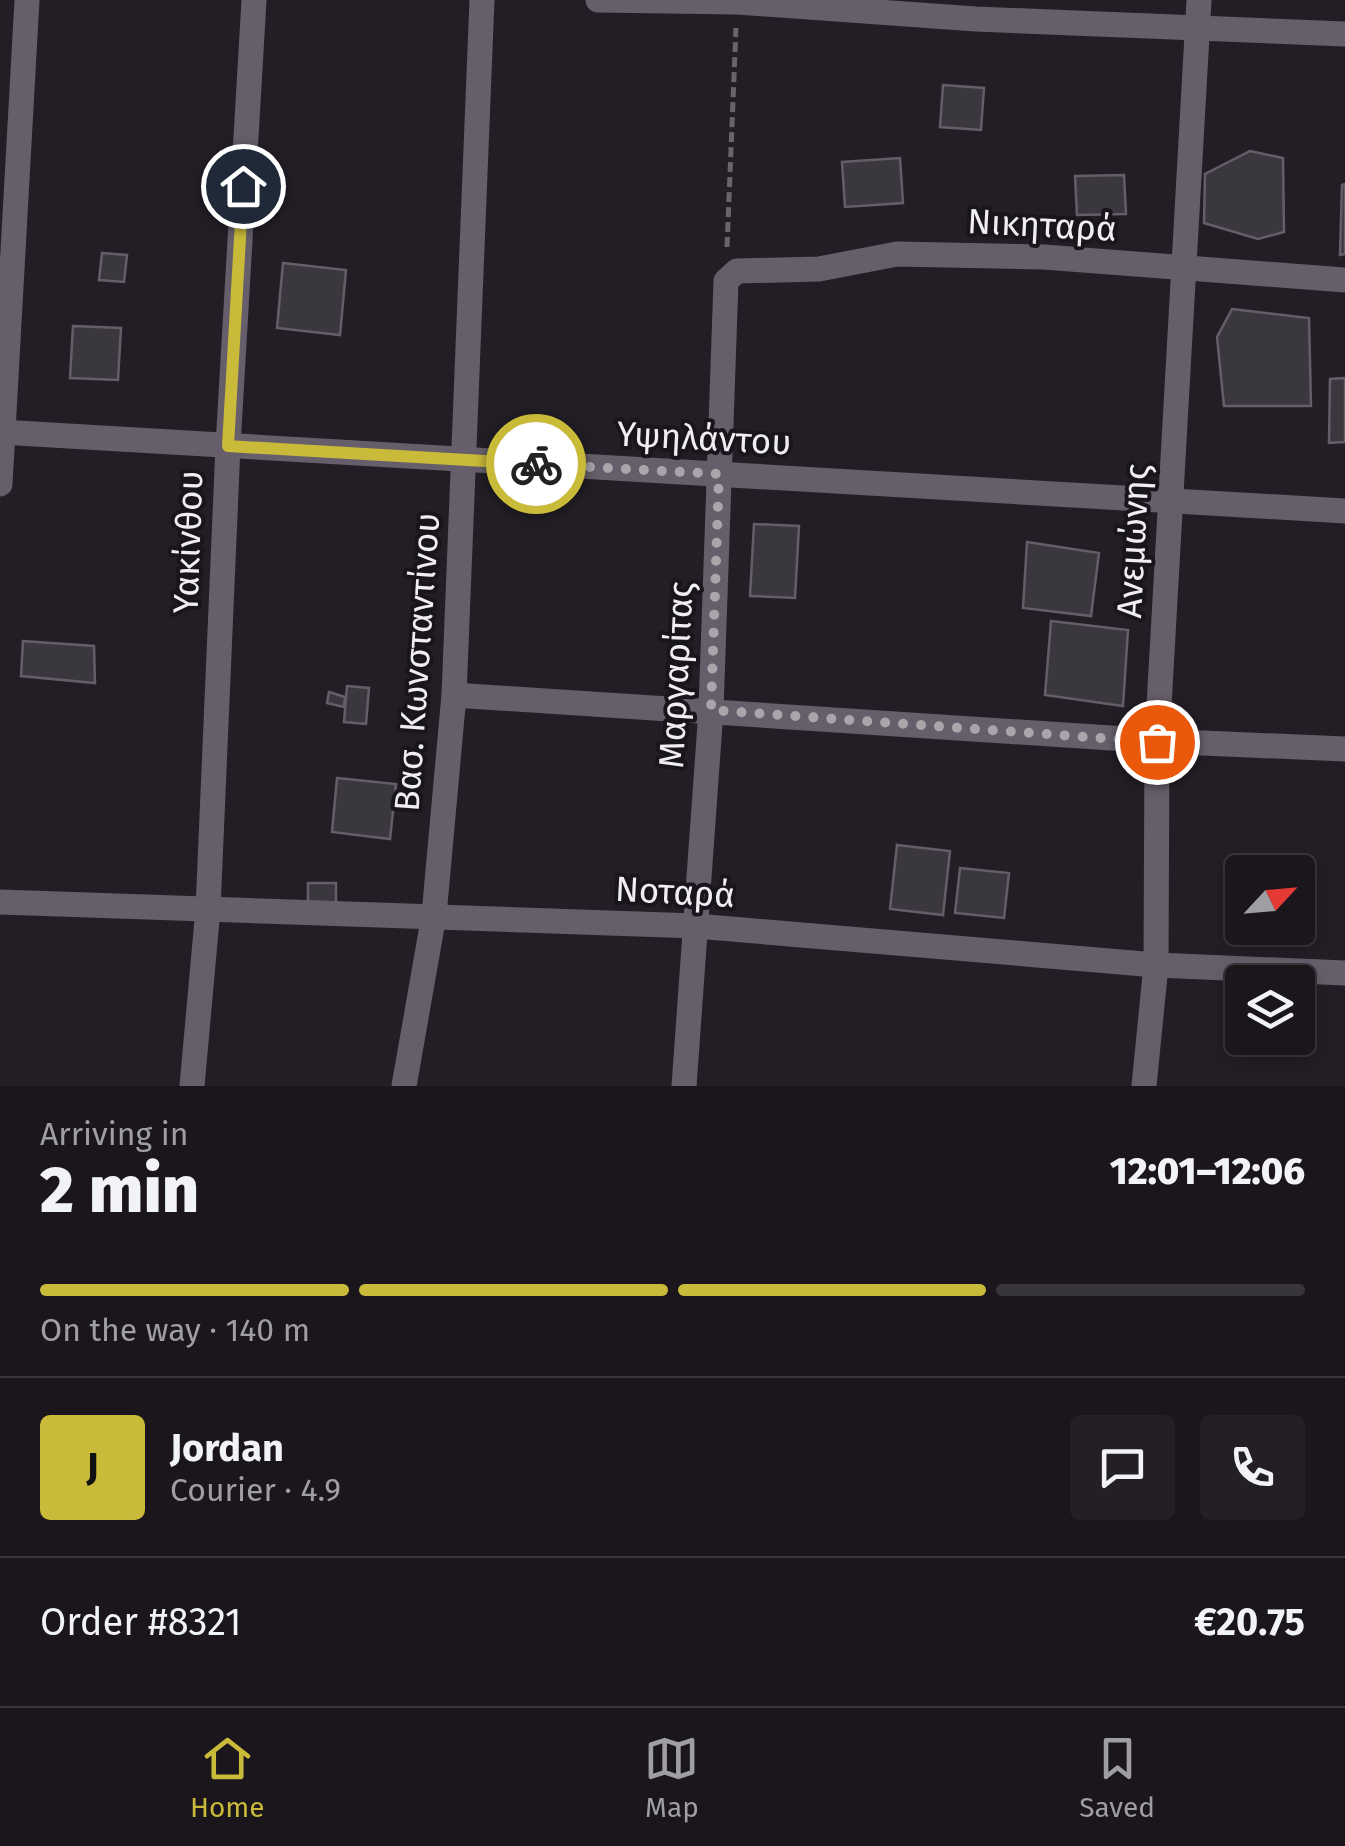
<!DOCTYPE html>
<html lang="en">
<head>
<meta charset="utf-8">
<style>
	:root { --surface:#1a161c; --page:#231f25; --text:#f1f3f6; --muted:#9f9fa3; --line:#38353b; --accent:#caba3a }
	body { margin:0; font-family:"Fira Sans",sans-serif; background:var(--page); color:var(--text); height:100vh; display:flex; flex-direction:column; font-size:38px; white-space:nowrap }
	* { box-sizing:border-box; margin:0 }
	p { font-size:32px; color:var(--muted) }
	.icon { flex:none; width:55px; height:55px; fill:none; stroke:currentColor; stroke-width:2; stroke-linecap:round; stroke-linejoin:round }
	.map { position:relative; height:1086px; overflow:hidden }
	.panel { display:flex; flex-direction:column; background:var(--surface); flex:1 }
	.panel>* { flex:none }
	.needle { width:65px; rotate:64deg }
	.controls { position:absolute; left:1225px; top:855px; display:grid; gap:20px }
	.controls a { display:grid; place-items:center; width:90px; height:90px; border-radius:10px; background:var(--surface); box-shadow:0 5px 15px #0003,0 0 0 2px var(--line); font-size:50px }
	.pin { position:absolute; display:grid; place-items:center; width:85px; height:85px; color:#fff; margin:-42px; border:5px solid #fff; border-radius:50%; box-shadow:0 2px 10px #0007 }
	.courier { position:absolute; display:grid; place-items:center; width:100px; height:100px; margin:-50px; border:8px solid #caba3a; border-radius:50%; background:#fff; color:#222; box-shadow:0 2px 12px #0007 }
	.summary em { font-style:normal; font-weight:800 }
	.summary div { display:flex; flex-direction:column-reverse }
	.summary { display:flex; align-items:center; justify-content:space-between; height:170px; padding:0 40px }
	h1 { font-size:65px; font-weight:800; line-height:75px }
	.bar { display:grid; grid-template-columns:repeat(4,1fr); gap:15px 10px; align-content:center; height:120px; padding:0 40px }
	.bar i { height:12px; border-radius:8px; background:var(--line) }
	.bar .on { background:var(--accent) }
	.bar p { grid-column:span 4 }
	.line { display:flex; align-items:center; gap:25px; padding:0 40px; border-top:2px solid var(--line) }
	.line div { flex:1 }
	.round { display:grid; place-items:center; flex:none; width:105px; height:105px; border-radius:10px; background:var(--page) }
	.tabs { display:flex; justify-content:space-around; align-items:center; height:140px; border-top:2px solid var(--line); background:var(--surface); font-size:28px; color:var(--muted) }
	.tabs a { display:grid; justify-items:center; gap:5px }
	.tabs .on { color:var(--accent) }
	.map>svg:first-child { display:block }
	.building { fill:#3b373f; stroke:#635e67; stroke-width:2.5 }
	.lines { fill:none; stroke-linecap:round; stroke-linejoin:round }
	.path { stroke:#68646b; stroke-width:5; stroke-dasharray:10 5; stroke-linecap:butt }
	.minor { stroke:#665f6b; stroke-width:25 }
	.done { stroke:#a9a5ab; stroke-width:10; stroke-dasharray:0 18 }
	.route { stroke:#caba3a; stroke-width:12 }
	.labels { text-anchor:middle; stroke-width:8; stroke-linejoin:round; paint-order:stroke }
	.street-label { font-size:35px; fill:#f1eef3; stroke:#19151c }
</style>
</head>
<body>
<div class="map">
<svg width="1345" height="1086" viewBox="0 0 1345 1086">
	<rect width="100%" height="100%" fill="#231e26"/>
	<g class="building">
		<path d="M943,85L984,88L981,130L940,127Z"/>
		<path d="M1250,151L1283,158L1284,232L1258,239L1204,223L1205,174Z"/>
		<path d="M900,158L903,203L845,207L842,162Z"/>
		<path d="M1124,175L1126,214L1077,215L1075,176Z"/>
		<path d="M1345,184V254L1340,255L1342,185Z"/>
		<path d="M102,253L127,255L124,282L99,280Z"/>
		<path d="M283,263L346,270L340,335L277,328Z"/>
		<path d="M1232,309L1309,318L1311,406H1224L1217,337Z"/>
		<path d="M73,326L121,328L118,380L70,378Z"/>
		<path d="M1345,378V442L1329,443L1330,379Z"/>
		<path d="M754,524L799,526L795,598L750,596Z"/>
		<path d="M1027,542L1099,553L1091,616L1023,608Z"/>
		<path d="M1051,621L1128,630L1123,706L1045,695Z"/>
		<path d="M23,641L94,646L95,683L21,676Z"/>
		<path d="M347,686L369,688L366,724L344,722Z"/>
		<path d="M329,692L345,697L344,707L327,703Z"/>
		<path d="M337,778L396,784L390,839L332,832Z"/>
		<path d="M897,845L950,851L943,915L890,909Z"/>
		<path d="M960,868L1009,873L1004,918L955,913Z"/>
		<path d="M308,883H336V907L308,906Z"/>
	</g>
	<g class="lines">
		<path class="path" d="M727,247L736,28"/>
		<g class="minor">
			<path d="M598,0L737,2L976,19L1345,34"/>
			<path d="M0,432L1345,511"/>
			<path d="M0,484L27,0"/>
			<path d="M454,695L1157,741L1345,749"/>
			<path d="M0,902L696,926L1156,965L1345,973"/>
			<path d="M192,1086L208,909L228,446L254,0"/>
			<path d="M404,1086L434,915L454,695L482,0"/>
			<path d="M684,1086L711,710L726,281L737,271L819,269L897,254L1044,257L1345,280"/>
			<path d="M1144,1086L1156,965L1157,741L1199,0"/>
		</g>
	</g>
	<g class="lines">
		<path class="done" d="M536,464L719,474L711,710L1157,742"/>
		<path class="route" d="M243,186L228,446L536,464"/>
	</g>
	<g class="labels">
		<g class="street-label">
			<text transform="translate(1042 225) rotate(3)" y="12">Νικηταρά</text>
			<text transform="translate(704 438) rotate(3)" y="12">Υψηλάντου</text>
			<text transform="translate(1133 541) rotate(-87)" y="12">Ανεμώνης</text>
			<text transform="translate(188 542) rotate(-88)" y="12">Υακίνθου</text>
			<text transform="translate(417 662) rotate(-86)" y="12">Βασ. Κωνσταντίνου</text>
			<text transform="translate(676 675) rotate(-87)" y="12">Μαργαρίτας</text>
			<text transform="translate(675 892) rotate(3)" y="12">Νοταρά</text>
		</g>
	</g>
</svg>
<div class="controls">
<a><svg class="needle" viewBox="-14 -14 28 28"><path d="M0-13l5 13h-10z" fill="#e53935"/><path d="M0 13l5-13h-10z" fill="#9f9fa3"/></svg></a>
<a><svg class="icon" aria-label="layers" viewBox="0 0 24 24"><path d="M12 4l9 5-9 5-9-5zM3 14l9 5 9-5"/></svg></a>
</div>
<div class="pin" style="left:1157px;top:742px;background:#ea580c"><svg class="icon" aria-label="bag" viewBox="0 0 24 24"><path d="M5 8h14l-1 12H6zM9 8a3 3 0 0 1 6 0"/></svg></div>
<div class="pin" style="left:243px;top:186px;background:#1f2937"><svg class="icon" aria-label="home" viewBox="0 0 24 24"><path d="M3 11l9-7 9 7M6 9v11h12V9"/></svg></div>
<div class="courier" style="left:536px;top:464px"><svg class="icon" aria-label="bike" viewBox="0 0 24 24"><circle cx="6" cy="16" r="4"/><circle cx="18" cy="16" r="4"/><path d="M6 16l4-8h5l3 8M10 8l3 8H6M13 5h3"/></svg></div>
</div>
<section class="panel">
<div class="summary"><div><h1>2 min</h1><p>Arriving in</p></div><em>12:01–12:06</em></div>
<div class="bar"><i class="on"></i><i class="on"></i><i class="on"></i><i></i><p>On the way · 140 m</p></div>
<div class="line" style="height:180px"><b class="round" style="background:var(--accent);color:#111">J</b><div><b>Jordan</b><p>Courier · 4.9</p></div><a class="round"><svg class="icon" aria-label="chat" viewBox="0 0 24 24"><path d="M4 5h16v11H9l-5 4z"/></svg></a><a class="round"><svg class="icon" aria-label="phone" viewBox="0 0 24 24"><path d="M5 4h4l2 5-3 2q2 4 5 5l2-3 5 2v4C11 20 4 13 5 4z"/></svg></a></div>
<div class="line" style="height:130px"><div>Order #8321</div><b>€20.75</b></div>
</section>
<nav class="tabs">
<a class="on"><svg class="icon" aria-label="home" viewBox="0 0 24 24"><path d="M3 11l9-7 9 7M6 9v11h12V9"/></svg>Home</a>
<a><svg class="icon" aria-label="map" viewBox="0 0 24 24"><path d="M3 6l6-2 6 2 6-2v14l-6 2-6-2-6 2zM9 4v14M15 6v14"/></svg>Map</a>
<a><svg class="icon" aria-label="saved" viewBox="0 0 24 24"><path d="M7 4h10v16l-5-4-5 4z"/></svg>Saved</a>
</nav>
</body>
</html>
